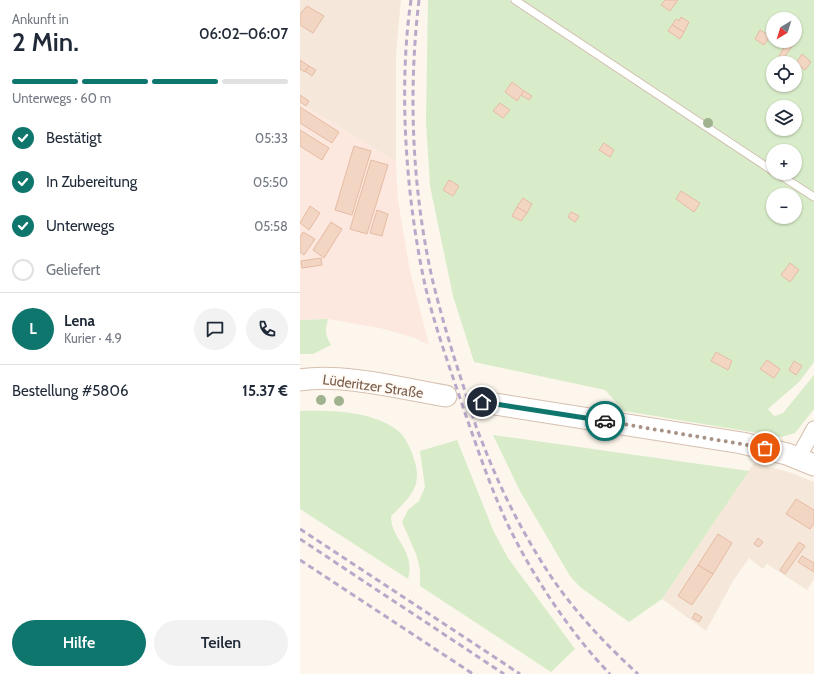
<!DOCTYPE html>
<html lang="de">
<head>
<meta charset="utf-8">
<style>
	:root { --surface:#fff; --page:#f2f2f3; --text:#1f2937; --muted:#747a83; --line:#e0e1e3; --accent:#0f766e }
	body { margin:0; font-family:Cabin,sans-serif; background:var(--page); color:var(--text); height:100vh; display:flex; flex-direction:column; font-size:15px; white-space:nowrap }
	* { box-sizing:border-box; margin:0 }
	p { font-size:13px; color:var(--muted) }
	.icon { flex:none; width:22px; height:22px; fill:none; stroke:currentColor; stroke-width:2; stroke-linecap:round; stroke-linejoin:round }
	.map { position:relative; flex:1; overflow:hidden }
	.side { display:flex; flex-direction:column; background:var(--surface); width:300px }
	.side>* { flex:none }
	.needle { width:26px; rotate:218deg }
	.buttons { position:absolute; left:466px; top:12px; display:grid; gap:8px }
	.buttons a { display:grid; place-items:center; width:36px; height:36px; border-radius:50%; background:var(--surface); box-shadow:0 1px 3px #0004; font-size:20px }
	.pin { position:absolute; display:grid; place-items:center; width:34px; height:34px; color:#fff; margin:-17px; border:2px solid #fff; border-radius:50%; box-shadow:0 1px 4px #0007 }
	.courier { position:absolute; display:grid; place-items:center; width:40px; height:40px; margin:-20px; border:3px solid #0f766e; border-radius:50%; background:#fff; color:#222; box-shadow:0 1px 5px #0007 }
	.summary em { font-style:normal; font-weight:600 }
	.summary div { display:flex; flex-direction:column-reverse }
	.summary { display:flex; align-items:center; justify-content:space-between; height:68px; padding:0 12px }
	h1 { font-size:26px; font-weight:600; line-height:30px }
	.bar { display:grid; grid-template-columns:repeat(4,1fr); gap:6px 4px; align-content:center; height:48px; padding:0 12px }
	.bar i { height:5px; border-radius:3px; background:var(--line) }
	.bar .selected { background:var(--accent) }
	.bar p { grid-column:span 4 }
	.line { display:flex; align-items:center; gap:10px; padding:0 12px; border-top:1px solid var(--line) }
	.line div { flex:1 }
	.round { display:grid; place-items:center; flex:none; width:42px; height:42px; border-radius:21px; background:var(--page) }
	ol { padding:0 12px; list-style:none }
	li { display:flex; align-items:center; gap:12px; height:44px }
	li p { margin-inline-start:auto }
	li .icon { padding:4px; border-radius:50%; background:var(--accent); color:#fff; stroke-width:4 }
	li:last-child { color:var(--muted) }
	li i { width:22px; height:22px; border:2px solid var(--line); border-radius:50% }
	.action { display:flex; gap:8px; margin-top:auto; padding:8px 12px }
	.action a { flex:1; height:46px; border-radius:24px; background:var(--accent); color:#fff; font-size:16px; font-weight:600; line-height:46px; text-align:center }
	.action a+a { background:var(--page); color:var(--text) }
	main { display:flex; flex:1; min-height:0 }
	.map>svg:first-child { display:block }
	.residential { fill:#f5e8da }
	.commercial { fill:#fde8e0 }
	.green { fill:#d8ecc9; fill-rule:evenodd }
	.building { fill:#f3d5c3; stroke:#e6bba3 }
	.lines { fill:none; stroke-linecap:round; stroke-linejoin:round }
	.lane-casing { stroke:#d1beb0; stroke-width:9 }
	.street-casing { stroke:#d1beb0; stroke-width:17 }
	.secondary-casing { stroke:#d6c0b0; stroke-width:23 }
	.lane { stroke:#fff; stroke-width:7 }
	.street { stroke:#fff; stroke-width:15 }
	.secondary { stroke:#fff; stroke-width:21 }
	.rail { stroke:#b9a8c9; stroke-width:3; stroke-dasharray:6 4; stroke-linecap:butt }
	.tree { fill:#a0b28e }
	.done { stroke:#a89285; stroke-width:4; stroke-dasharray:0 7.2 }
	.route { stroke:#0f766e; stroke-width:5 }
	.labels { text-anchor:middle; stroke-width:4; stroke-linejoin:round; paint-order:stroke }
	.street-label { font-size:14px; fill:#7a5c4d; stroke:#fffaf3 }
</style>
</head>
<body>
<main>
<section class="side">
<div class="summary"><div><h1>2 Min.</h1><p>Ankunft in</p></div><em>06:02–06:07</em></div>
<div class="bar"><i class="selected"></i><i class="selected"></i><i class="selected"></i><i></i><p>Unterwegs · 60 m</p></div>
<ol>
<li><svg class="icon" aria-label="check" viewBox="0 0 24 24"><path d="M5 12l5 5 9-10"/></svg>Bestätigt<p>05:33</p></li>
<li><svg class="icon" aria-label="check" viewBox="0 0 24 24"><path d="M5 12l5 5 9-10"/></svg>In Zubereitung<p>05:50</p></li>
<li><svg class="icon" aria-label="check" viewBox="0 0 24 24"><path d="M5 12l5 5 9-10"/></svg>Unterwegs<p>05:58</p></li>
<li><i></i>Geliefert</li>
</ol>
<div class="line" style="height:72px"><b class="round" style="background:var(--accent);color:#fff">L</b><div><b>Lena</b><p>Kurier · 4.9</p></div><a class="round"><svg class="icon" aria-label="chat" viewBox="0 0 24 24"><path d="M4 5h16v11H9l-5 4z"/></svg></a><a class="round"><svg class="icon" aria-label="phone" viewBox="0 0 24 24"><path d="M5 4h4l2 5-3 2q2 4 5 5l2-3 5 2v4C11 20 4 13 5 4z"/></svg></a></div>
<div class="line" style="height:52px"><div>Bestellung #5806</div><b>15.37 €</b></div>
<div class="action"><a>Hilfe</a><a>Teilen</a></div>
</section>
<div class="map">
<svg width="514" height="674" viewBox="0 0 514 674">
	<rect width="100%" height="100%" fill="#fdf6ec"/>
	<g class="residential">
		<path d="M0,0H101L96,54V162L0,103Z"/>
		<path d="M454,463L492,473L514,482V579L507,590L467,564L463,569L449,558L433,581L406,631L362,599Z"/>
	</g>
	<path class="commercial" d="M0,103L96,162L98,200L110,271L129,345L115,338L80,328L28,319L0,320Z"/>
	<g class="green">
		<path d="M128,0H209L302,63L514,201V362L499,382L468,409L474,416L483,413L514,375V409L495,433L482,437L324,411L305,390L174,362L153,296L130,186L126,121ZM473,195H495V217H473Z"/>
		<path d="M221,0H514V193L484,173H495V151H473V166L307,59L298,50ZM473,19H495V41H473ZM473,63H495V85H473ZM473,107H495V129H473Z"/>
		<path d="M28,319C25,330 25,335 31,345L13,354H0V320Z"/>
		<path d="M0,411C31,410 72,411 97,430C105,436 110,447 113,456C124,486 111,496 91,516C91,540 116,550 108,579L0,509Z"/>
		<path d="M193,435L449,471L362,599L329,622L280,587L270,576L220,491Z"/>
		<path d="M157,440L193,530L208,558L275,649L251,672L120,586V569L116,554L102,522L108,510L119,501L125,487L120,451Z"/>
	</g>
	<g class="building">
		<path d="M365,0H378L370,11L361,5Z"/>
		<path d="M7,6L24,16L13,33L0,25V14Z"/>
		<path d="M381,17L389,22L384,32L372,25L376,19L379,21Z"/>
		<path d="M372,25L384,32L380,39L368,31Z"/>
		<path d="M460,30L470,36L464,45L455,39Z"/>
		<path d="M488,41L493,45L483,59L479,56Z"/>
		<path d="M502,54L511,62L505,70L496,63Z"/>
		<path d="M0,60L9,66L5,72L0,69Z"/>
		<path d="M9,66L16,70L12,76L5,71Z"/>
		<path d="M212,82L224,91L217,101L205,92Z"/>
		<path d="M224,91L232,96L229,100L221,95Z"/>
		<path d="M0,95L9,101L6,106L0,102Z"/>
		<path d="M200,103L210,110L203,118L193,111Z"/>
		<path d="M0,107L39,132L32,143L0,123Z"/>
		<path d="M0,130L29,148L22,160L0,146Z"/>
		<path d="M304,143L314,150L310,157L299,150Z"/>
		<path d="M54,146L71,151L52,215L35,210Z"/>
		<path d="M71,160L88,165L67,234L50,229Z"/>
		<path d="M149,180L159,186L153,196L143,190Z"/>
		<path d="M381,191L400,203L394,212L376,199Z"/>
		<path d="M223,198L232,204L227,213L217,207Z"/>
		<path d="M10,206L20,213L9,230L0,223Z"/>
		<path d="M217,207L227,213L221,221L212,216Z"/>
		<path d="M77,210L88,214L82,236L70,233Z"/>
		<path d="M271,212L279,216L275,222L268,217Z"/>
		<path d="M31,222L42,229L24,258L13,250Z"/>
		<path d="M3,232L15,239L4,255L0,252V237Z"/>
		<path d="M21,258L22,265L2,268L1,261Z"/>
		<path d="M490,263L499,270L490,282L481,275Z"/>
		<path d="M416,352L432,361L428,370L411,361Z"/>
		<path d="M467,360L480,369L474,378L460,369Z"/>
		<path d="M494,361L502,366L496,375L489,370Z"/>
		<path d="M496,499L514,510V524L510,529L486,514Z"/>
		<path d="M418,534L432,543L413,574L398,565Z"/>
		<path d="M458,538L463,542L459,547L454,544Z"/>
		<path d="M499,542L505,546L485,574L480,570Z"/>
		<path d="M502,556L514,563V572L498,562Z"/>
		<path d="M398,565L413,574L392,605L378,596Z"/>
		<path d="M395,613L402,617L399,622L392,618Z"/>
	</g>
	<g class="lines">
		<g class="lane-casing">
			<g id="lane">
				<path d="M215,0L473,171"/>
				<path d="M477,173L514,197"/>
			</g>
		</g>
		<g class="street-casing">
			<path id="street" d="M498,458L514,429"/>
		</g>
		<g class="secondary-casing">
			<g id="secondary">
				<path d="M0,380C41,373 104,389 146,396"/>
				<path d="M182,402L442,443L487,454L514,465"/>
			</g>
		</g>
		<use href="#lane" class="lane"/>
		<use href="#street" class="street"/>
		<use href="#secondary" class="secondary"/>
		<g class="rail">
			<path d="M111,0C98,88 106,198 125,285C135,328 151,371 165,413C178,450 191,489 208,525C232,575 271,634 310,674"/>
			<path d="M119,0C108,92 112,188 132,278C141,315 152,352 164,388C170,407 175,426 183,444C200,489 223,534 250,575C274,611 306,645 338,674"/>
			<path d="M0,529L220,674"/>
			<path d="M0,539L204,674"/>
			<path d="M0,560L173,674"/>
		</g>
	</g>
	<g class="tree">
		<circle cx="408" cy="123" r="5"/>
		<circle cx="21" cy="400" r="5"/>
		<circle cx="39" cy="401" r="5"/>
	</g>
	<g class="lines">
		<path class="done" d="M305,421L465,448"/>
		<path class="route" d="M182,402L305,421"/>
	</g>
	<g class="labels">
		<g class="street-label">
			<text transform="translate(73 386) rotate(8)" y="5">Lüderitzer Straße</text>
		</g>
	</g>
</svg>
<div class="buttons">
<a><svg class="needle" viewBox="-14 -14 28 28"><path d="M0-13l5 13h-10z" fill="#e53935"/><path d="M0 13l5-13h-10z" fill="#747a83"/></svg></a>
<a><svg class="icon" aria-label="locate" viewBox="0 0 24 24"><circle cx="12" cy="12" r="6"/><path d="M12 2v4M12 18v4M2 12h4M18 12h4"/></svg></a>
<a><svg class="icon" aria-label="layers" viewBox="0 0 24 24"><path d="M12 4l9 5-9 5-9-5zM3 14l9 5 9-5"/></svg></a>
<a>+</a>
<a>−</a>
</div>
<div class="pin" style="left:465px;top:448px;background:#ea580c"><svg class="icon" aria-label="bag" viewBox="0 0 24 24"><path d="M5 8h14l-1 12H6zM9 8a3 3 0 0 1 6 0"/></svg></div>
<div class="pin" style="left:182px;top:402px;background:#1f2937"><svg class="icon" aria-label="home" viewBox="0 0 24 24"><path d="M3 11l9-7 9 7M6 9v11h12V9"/></svg></div>
<div class="courier" style="left:305px;top:421px"><svg class="icon" aria-label="car" viewBox="0 0 24 24"><path d="M5 17H2v-5l4-1 3-4h7l3 4 3 1v5h-3M9 17h6M6 11h13"/><circle cx="7" cy="17" r="2"/><circle cx="17" cy="17" r="2"/></svg></div>
</div>
</main>
</body>
</html>
